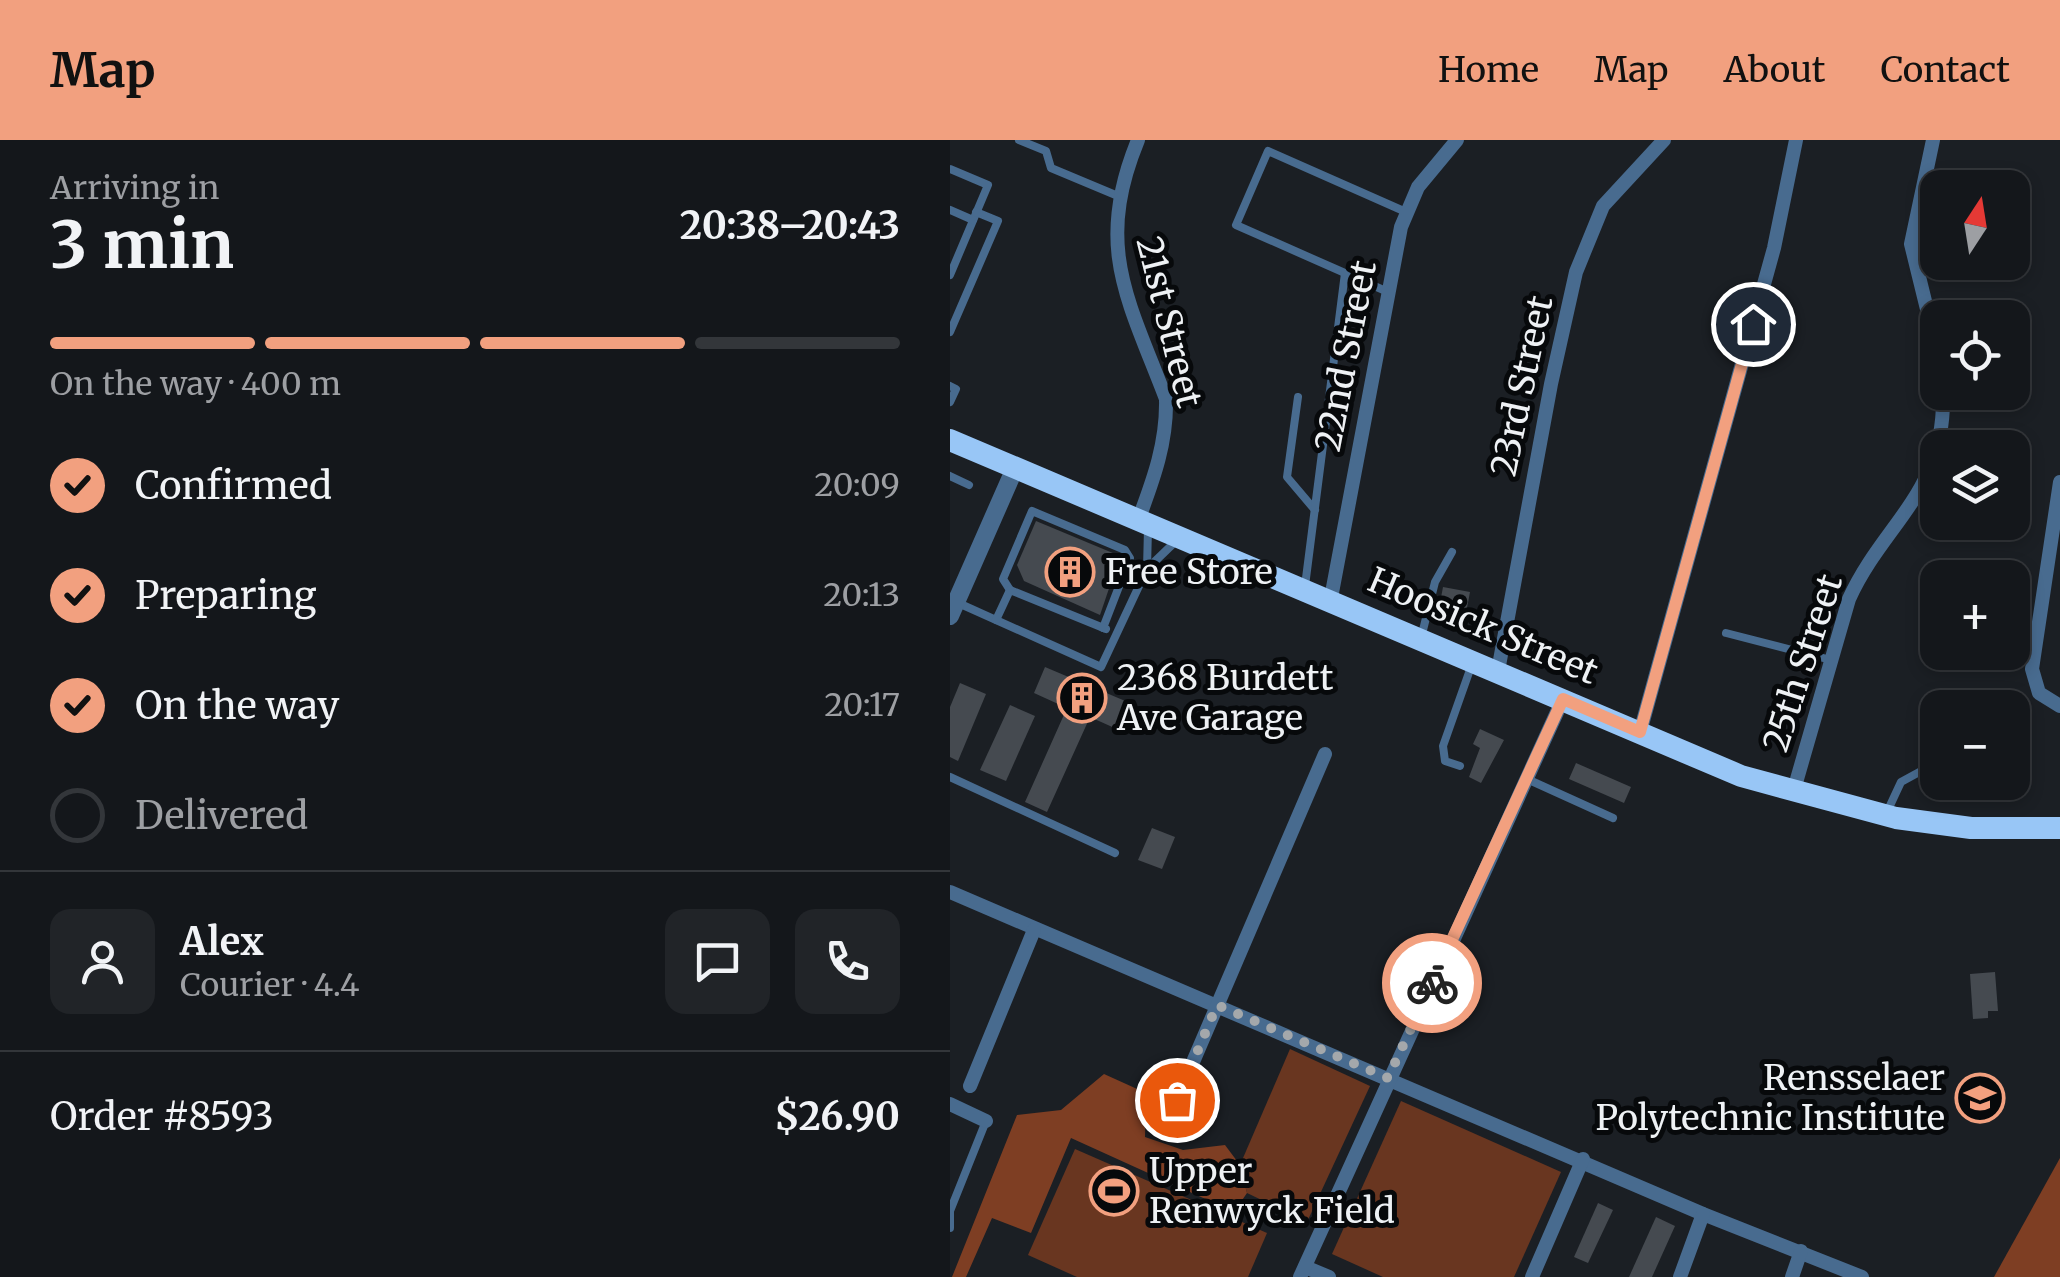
<!DOCTYPE html>
<html lang="en">
<head>
<meta charset="utf-8">
<style>
	:root { --surface:#14171b; --page:#212428; --text:#f1f3f6; --muted:#9d9fa3; --line:#33363a; --accent:#f2a07f }
	body { margin:0; font-family:Merriweather,serif; background:var(--page); color:var(--text); height:100vh; display:flex; flex-direction:column; font-size:38px; white-space:nowrap }
	* { box-sizing:border-box; margin:0 }
	p { font-size:32px; color:var(--muted) }
	.icon { flex:none; width:55px; height:55px; fill:none; stroke:currentColor; stroke-width:2; stroke-linecap:round; stroke-linejoin:round }
	.map { position:relative; flex:1; overflow:hidden }
	.panel { display:flex; flex-direction:column; background:var(--surface); width:950px }
	.panel>* { flex:none }
	.needle { width:65px; rotate:12deg }
	.controls { position:absolute; left:970px; top:30px; display:grid; gap:20px }
	.controls a { display:grid; place-items:center; width:110px; height:110px; border-radius:20px; background:var(--surface); box-shadow:0 5px 15px #0003,0 0 0 2px var(--line); font-size:50px }
	.pin { position:absolute; display:grid; place-items:center; width:85px; height:85px; color:#fff; margin:-42px; border:5px solid #fff; border-radius:50%; box-shadow:0 2px 10px #0007 }
	.courier { position:absolute; display:grid; place-items:center; width:100px; height:100px; margin:-50px; border:8px solid #f2a07f; border-radius:50%; background:#fff; color:#222; box-shadow:0 2px 12px #0007 }
	.overview em { font-style:normal; font-weight:700 }
	.overview div { display:flex; flex-direction:column-reverse }
	.overview { display:flex; align-items:center; justify-content:space-between; height:170px; padding:0 50px }
	h1 { font-size:65px; font-weight:700; line-height:75px }
	.bar { display:grid; grid-template-columns:repeat(4,1fr); gap:15px 10px; align-content:center; height:120px; padding:0 50px }
	.bar i { height:12px; border-radius:8px; background:var(--line) }
	.bar .on { background:var(--accent) }
	.bar p { grid-column:span 4 }
	.line { display:flex; align-items:center; gap:25px; padding:0 50px; border-top:2px solid var(--line) }
	.line div { flex:1 }
	.round { display:grid; place-items:center; flex:none; width:105px; height:105px; border-radius:20px; background:var(--page) }
	ol { padding:0 50px; list-style:none }
	li { display:flex; align-items:center; gap:30px; height:110px }
	li p { margin-inline-start:auto }
	li .icon { padding:10px; border-radius:50%; background:var(--accent); color:#111; stroke-width:4 }
	li:last-child { color:var(--muted) }
	li i { width:55px; height:55px; border:5px solid var(--line); border-radius:50% }
	header { display:flex; align-items:center; gap:60px; box-sizing:border-box; height:140px; padding:0 50px; background:var(--accent); color:#111 }
	header strong { font-size:48px }
	nav { display:flex; gap:55px; margin-inline-start:auto; font-size:35px }
	main { display:flex; flex:1; min-height:0 }
	.map>svg:first-child { display:block }
	.green { fill:#693620 }
	.forest { fill:#7e3e23 }
	.building { fill:#454a50 }
	.lines { fill:none; stroke-linecap:round; stroke-linejoin:round }
	.service { stroke:#486b8f; stroke-width:8 }
	.minor { stroke:#486b8f; stroke-width:14 }
	.tertiary { stroke:#486b8f; stroke-width:18 }
	.trunk { stroke:#98c6f6; stroke-width:22 }
	.done { stroke:#a4a8ab; stroke-width:10; stroke-dasharray:0 18 }
	.route { stroke:#f2a07f; stroke-width:12 }
	.labels { text-anchor:middle; stroke-width:10; stroke-linejoin:round; paint-order:stroke }
	.street-label { font-size:35px; fill:#eef1f4; stroke:#07090b }
	.poi-label { font-size:35px; fill:#eef1f4; stroke:#07090b; text-anchor:start }
</style>
</head>
<body>
<header>
<strong>Map</strong>
<nav><a>Home</a><a>Map</a><a>About</a><a>Contact</a></nav>
</header>
<main>
<section class="panel">
<div class="overview"><div><h1>3 min</h1><p>Arriving in</p></div><em>20:38–20:43</em></div>
<div class="bar"><i class="on"></i><i class="on"></i><i class="on"></i><i></i><p>On the way · 400 m</p></div>
<ol>
<li><svg class="icon" aria-label="check" viewBox="0 0 24 24"><path d="M5 12l5 5 9-10"/></svg>Confirmed<p>20:09</p></li>
<li><svg class="icon" aria-label="check" viewBox="0 0 24 24"><path d="M5 12l5 5 9-10"/></svg>Preparing<p>20:13</p></li>
<li><svg class="icon" aria-label="check" viewBox="0 0 24 24"><path d="M5 12l5 5 9-10"/></svg>On the way<p>20:17</p></li>
<li><i></i>Delivered</li>
</ol>
<div class="line" style="height:180px"><a class="round"><svg class="icon" aria-label="person" viewBox="0 0 24 24"><circle cx="12" cy="8" r="4"/><path d="M4 21q1-7 8-7t8 7"/></svg></a><div><b>Alex</b><p>Courier · 4.4</p></div><a class="round"><svg class="icon" aria-label="chat" viewBox="0 0 24 24"><path d="M4 5h16v11H9l-5 4z"/></svg></a><a class="round"><svg class="icon" aria-label="phone" viewBox="0 0 24 24"><path d="M5 4h4l2 5-3 2q2 4 5 5l2-3 5 2v4C11 20 4 13 5 4z"/></svg></a></div>
<div class="line" style="height:130px"><div>Order #8593</div><b>$26.90</b></div>
</section>
<div class="map">
<svg width="1110" height="1137" viewBox="0 0 1110 1137">
	<rect width="100%" height="100%" fill="#1b1f24"/>
	<g class="green">
		<path d="M340,909L420,946L357,1082L297,1053L290,1025Z"/>
		<path d="M451,961L611,1032L564,1137H433L382,1114Z"/>
		<path d="M125,1009L317,1093L298,1137H127L78,1115Z"/>
	</g>
	<g class="forest">
		<path d="M154,934L196,953L195,997L233,1010L275,1005L290,1025L297,1053L284,1072L121,998L81,1093L42,1078L16,1137H2L67,975L111,970Z"/>
		<path d="M1110,1018V1137H1044Z"/>
	</g>
	<g class="building">
		<path d="M86,381L170,416L150,475L74,441L67,425Z"/>
		<path d="M493,447L520,452L516,473L489,468Z"/>
		<path d="M95,527L180,563L169,590L140,577L97,672L75,662L117,568L84,553Z"/>
		<path d="M10,543L36,554L8,621L0,617V567Z"/>
		<path d="M60,565L85,576L56,641L30,630Z"/>
		<path d="M530,589L554,600L531,643L519,637L530,608L523,604Z"/>
		<path d="M626,623L681,647L674,663L619,639Z"/>
		<path d="M202,688L225,697L212,729L188,720Z"/>
		<path d="M1045,832L1048,871H1038V878L1023,879L1020,834Z"/>
		<path d="M648,1063L663,1070L638,1123L624,1117Z"/>
		<path d="M706,1077L725,1086L702,1137H679Z"/>
	</g>
	<g class="lines">
		<g class="service">
			<path d="M69,0L96,11L101,28L168,56"/>
			<path d="M0,29L38,45L0,135"/>
			<path d="M0,70L23,80"/>
			<path d="M438,152L286,85L318,11L456,72"/>
			<path d="M0,192L48,81L26,72"/>
			<path d="M0,246L6,249L0,262"/>
			<path d="M348,257L337,337L365,370"/>
			<path d="M0,336L19,345"/>
			<path d="M197,429L226,401"/>
			<path d="M355,446L395,133"/>
			<path d="M60,450L53,439L82,371L175,410L180,418L153,488"/>
			<path d="M6,462L151,527L197,429L198,388"/>
			<path d="M46,480L60,450L156,489"/>
			<path d="M776,493L881,520"/>
			<path d="M471,498L485,442L502,412"/>
			<path d="M997,568L998,564"/>
			<path d="M510,626L495,621L493,606L522,524"/>
			<path d="M0,637L165,713"/>
			<path d="M577,639L663,678"/>
			<path d="M937,672L951,642L973,630L988,592"/>
			<path d="M0,1088V1071L36,981"/>
		</g>
		<g class="minor">
			<path d="M188,0C144,107 178,159 216,259C217,302 204,338 189,378"/>
			<path d="M983,0L961,104L988,214"/>
			<path d="M1110,342L1082,529L1089,553L1110,566"/>
			<path d="M381,458L451,87L468,47L507,0"/>
			<path d="M548,531L601,244L626,132L653,66L714,0"/>
			<path d="M690,592L824,108L846,0"/>
			<path d="M843,653L899,459C934,382 996,353 993,252"/>
			<path d="M0,752L753,1074L912,1137"/>
			<path d="M20,946L84,790"/>
			<path d="M0,964L36,981"/>
			<path d="M213,992L375,614"/>
			<path d="M355,1127L379,1137"/>
			<path d="M350,1137L613,559"/>
			<path d="M582,1137L633,1019"/>
			<path d="M730,1137L753,1074"/>
			<path d="M842,1137L851,1111"/>
		</g>
		<path class="tertiary" d="M0,476L65,328"/>
		<path class="trunk" d="M0,300L791,636L946,678L1021,688H1110"/>
	</g>
	<g class="lines">
		<path class="done" d="M227,960L267,865L438,938L482,843"/>
		<path class="route" d="M482,843L613,559L690,592L803,184"/>
	</g>
	<defs>
		<g id="building-ring" transform="scale(2.5)"><circle r="9.5" fill="#07090b" stroke="#f2a07f" stroke-width="1.5"/><path d="M-4-6H4V6H1V3H-1V6H-4ZM-2.5-4.3h1.7v1.8h-1.7ZM.8-4.3h1.7v1.8H.8ZM-2.5-1h1.7V.8h-1.7ZM.8-1h1.7V.8H.8Z" fill="#f2a07f"/></g>
		<g id="university-ring" transform="scale(2.5)"><circle r="9.5" fill="#07090b" stroke="#f2a07f" stroke-width="1.5"/><path d="M0-5L7-2L0 1L-7-2ZM-4 1L0 2.5L4 1V4Q0 6-4 4Z" fill="#f2a07f"/></g>
		<g id="stadium-ring" transform="scale(2.5)"><circle r="9.5" fill="#07090b" stroke="#f2a07f" stroke-width="1.5"/><path d="M0-5a6.5 5 0 1 0 0 10a6.5 5 0 1 0 0-10ZM-3.5-1.8h7v3.6h-7Z" fill="#f2a07f"/></g>
	</defs>
	<g fill-rule="evenodd">
		<use href="#building-ring" x="120" y="432"/>
		<use href="#building-ring" x="132" y="558"/>
		<use href="#university-ring" x="1030" y="958"/>
		<use href="#stadium-ring" x="164" y="1051"/>
	</g>
	<g class="labels">
		<g class="street-label">
			<text transform="translate(219 182) rotate(76)" y="12">21st Street</text>
			<text transform="translate(396 216) rotate(-79)" y="12">22nd Street</text>
			<text transform="translate(572 246) rotate(-78)" y="12">23rd Street</text>
			<text transform="translate(533 486) rotate(23)" y="12">Hoosick Street</text>
			<text transform="translate(853 523) rotate(-72)" y="12">25th Street</text>
		</g>
		<g class="poi-label">
			<text x="155" y="444">Free Store</text>
			<text x="167" y="550">2368 Burdett<tspan x="167" dy="40">Ave Garage</tspan></text>
			<text x="995" y="950" text-anchor="end">Rensselaer<tspan x="995" dy="40">Polytechnic Institute</tspan></text>
			<text x="199" y="1043">Upper<tspan x="199" dy="40">Renwyck Field</tspan></text>
		</g>
	</g>
</svg>
<div class="controls">
<a><svg class="needle" viewBox="-14 -14 28 28"><path d="M0-13l5 13h-10z" fill="#e53935"/><path d="M0 13l5-13h-10z" fill="#9d9fa3"/></svg></a>
<a><svg class="icon" aria-label="locate" viewBox="0 0 24 24"><circle cx="12" cy="12" r="6"/><path d="M12 2v4M12 18v4M2 12h4M18 12h4"/></svg></a>
<a><svg class="icon" aria-label="layers" viewBox="0 0 24 24"><path d="M12 4l9 5-9 5-9-5zM3 14l9 5 9-5"/></svg></a>
<a>+</a>
<a>−</a>
</div>
<div class="pin" style="left:227px;top:960px;background:#ea580c"><svg class="icon" aria-label="bag" viewBox="0 0 24 24"><path d="M5 8h14l-1 12H6zM9 8a3 3 0 0 1 6 0"/></svg></div>
<div class="pin" style="left:803px;top:184px;background:#1f2937"><svg class="icon" aria-label="home" viewBox="0 0 24 24"><path d="M3 11l9-7 9 7M6 9v11h12V9"/></svg></div>
<div class="courier" style="left:482px;top:843px"><svg class="icon" aria-label="bike" viewBox="0 0 24 24"><circle cx="6" cy="16" r="4"/><circle cx="18" cy="16" r="4"/><path d="M6 16l4-8h5l3 8M10 8l3 8H6M13 5h3"/></svg></div>
</div>
</main>
</body>
</html>
